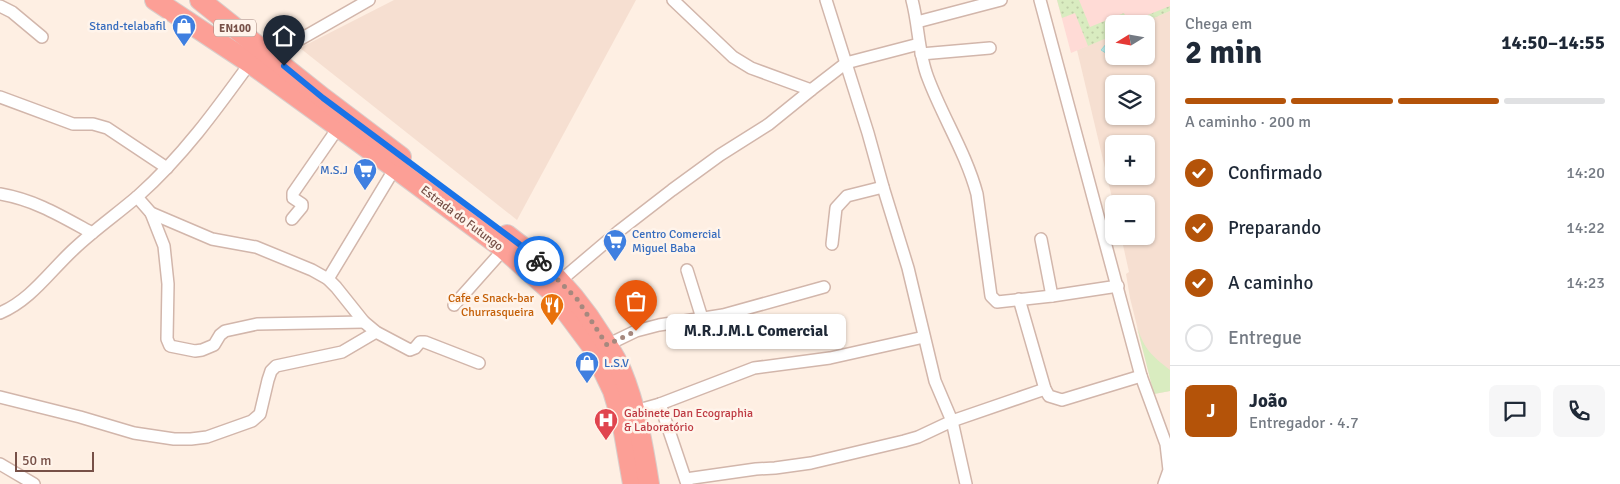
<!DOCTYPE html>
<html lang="pt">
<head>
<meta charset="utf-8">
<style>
	:root { --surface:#fff; --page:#f6f6f7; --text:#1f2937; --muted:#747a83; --line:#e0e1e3; --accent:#b45309 }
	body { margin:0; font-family:Signika,sans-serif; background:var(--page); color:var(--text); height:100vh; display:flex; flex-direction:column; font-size:19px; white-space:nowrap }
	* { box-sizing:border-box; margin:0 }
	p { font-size:16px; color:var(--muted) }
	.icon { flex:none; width:28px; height:28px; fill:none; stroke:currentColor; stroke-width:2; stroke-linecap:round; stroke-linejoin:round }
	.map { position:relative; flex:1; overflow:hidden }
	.side { display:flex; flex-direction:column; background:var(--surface); width:450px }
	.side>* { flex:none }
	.needle { width:32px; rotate:259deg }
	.buttons { position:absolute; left:1105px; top:15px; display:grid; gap:10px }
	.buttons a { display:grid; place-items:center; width:50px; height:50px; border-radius:8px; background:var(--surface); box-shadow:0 1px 4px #0004; font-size:25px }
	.scale { position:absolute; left:15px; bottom:12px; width:79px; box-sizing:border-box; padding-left:5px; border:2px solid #775047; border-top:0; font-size:14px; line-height:18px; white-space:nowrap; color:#775047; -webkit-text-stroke:4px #fff4eb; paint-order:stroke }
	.pin { position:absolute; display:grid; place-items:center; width:42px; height:42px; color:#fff; margin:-51px -21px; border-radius:50% 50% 50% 0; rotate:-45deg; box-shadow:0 0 5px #0007 }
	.pin .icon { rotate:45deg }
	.courier { position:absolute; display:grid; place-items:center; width:50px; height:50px; margin:-25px; border:4px solid #1a73e8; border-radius:50%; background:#fff; color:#222; box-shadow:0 1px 6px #0007 }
	.bubble { position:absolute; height:35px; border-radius:8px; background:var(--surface); box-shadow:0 1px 4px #0004; font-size:16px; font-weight:700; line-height:35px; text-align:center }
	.headline em { font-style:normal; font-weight:700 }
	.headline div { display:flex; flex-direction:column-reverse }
	.headline { display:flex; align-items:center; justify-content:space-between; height:85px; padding:0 15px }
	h1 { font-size:32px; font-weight:700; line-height:38px }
	.bar { display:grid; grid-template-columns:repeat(4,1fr); gap:8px 5px; align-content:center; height:60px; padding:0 15px }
	.bar i { height:6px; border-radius:4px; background:var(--line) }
	.bar .on { background:var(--accent) }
	.bar p { grid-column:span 4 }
	.line { display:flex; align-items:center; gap:12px; padding:0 15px; border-top:1px solid var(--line) }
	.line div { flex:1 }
	.round { display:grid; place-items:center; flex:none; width:52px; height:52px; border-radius:8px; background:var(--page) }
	ol { padding:0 15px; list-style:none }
	li { display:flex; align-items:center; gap:15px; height:55px }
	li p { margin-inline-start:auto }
	li .icon { padding:5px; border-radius:50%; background:var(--accent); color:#fff; stroke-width:4 }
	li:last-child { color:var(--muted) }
	li i { width:28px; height:28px; border:2px solid var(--line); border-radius:50% }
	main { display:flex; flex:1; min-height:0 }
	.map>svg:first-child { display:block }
	.residential { fill:#f6dfd1; fill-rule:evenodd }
	.commercial { fill:#ffdbd6 }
	.grass { fill:url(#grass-dots) }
	.garden { fill:#d9ecc0 }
	.water { fill:#b6e8e7; stroke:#9cdbda }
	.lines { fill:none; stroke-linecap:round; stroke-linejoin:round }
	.street-casing { stroke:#d2b6ab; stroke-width:14 }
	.highway-casing { stroke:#d9cecb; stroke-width:22 }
	.street { stroke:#fff; stroke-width:11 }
	.highway { stroke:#fc9f96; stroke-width:20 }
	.done { stroke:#a6887e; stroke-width:5; stroke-dasharray:0 9 }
	.route { stroke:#1a73e8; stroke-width:6 }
	.labels { text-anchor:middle; stroke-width:5; stroke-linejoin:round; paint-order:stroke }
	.shield { fill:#fff4eb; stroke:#a08178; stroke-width:1 }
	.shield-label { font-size:11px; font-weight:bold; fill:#775047 }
	.shop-label { font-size:12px; fill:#366cbe; stroke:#fff4eb; text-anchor:end }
	.street-label { font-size:12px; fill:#775047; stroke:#fff4eb }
	.food-label { font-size:12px; fill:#c56008; stroke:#fff4eb; text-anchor:end }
	.health-label { font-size:12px; fill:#be3a42; stroke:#fff4eb; text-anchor:start }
</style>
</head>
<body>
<main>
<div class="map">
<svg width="1170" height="484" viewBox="0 0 1170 484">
	<defs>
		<pattern id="grass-dots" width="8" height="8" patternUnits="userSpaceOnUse" patternTransform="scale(1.25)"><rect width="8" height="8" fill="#d9ecc0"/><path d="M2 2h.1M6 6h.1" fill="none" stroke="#becca6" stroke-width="1.8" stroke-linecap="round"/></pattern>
	</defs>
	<rect width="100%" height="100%" fill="#feefe3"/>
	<g class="residential">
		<path d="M394,0H636L517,220L300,48Z"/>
		<path d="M1170,11V391L1154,394L1130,298L1126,274L1129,272L1121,236H1146V204H1114V206L1077,50L1114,35V56H1146V24H1140ZM1114,84H1146V116H1114ZM1114,144H1146V176H1114Z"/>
	</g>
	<path class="commercial" d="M1057,0H1170V11L1140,24H1114V35L1071,53Z"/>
	<path class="grass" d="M1057,0H1079L1090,27L1124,13L1128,23L1170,6V11L1140,24H1114V35L1088,46L1075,13L1062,18Z"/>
	<path class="garden" d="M1137,327C1145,350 1151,355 1170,370V391L1154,394Z"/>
	<path class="water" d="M1114,35V56H1120L1117,60L1101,50Z"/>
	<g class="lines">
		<g class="street-casing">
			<g id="street">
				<path d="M673,0L733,57L751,68L811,90L846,63L919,44"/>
				<path d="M826,0L868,133L883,187L908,268L935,381L952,421L966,484"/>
				<path d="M912,0C919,26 918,53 928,78C943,118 966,153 977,194L991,296L997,302L1052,296L1118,286"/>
				<path d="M1040,0L1141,376L1166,444L1169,470L1164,484"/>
				<path d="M0,6L12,12L42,37"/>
				<path d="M917,22L1001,0"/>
				<path d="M921,54L990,48"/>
				<path d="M271,56L369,0"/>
				<path d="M0,97L73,124H93L107,128L167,168"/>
				<path d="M0,194C35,200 61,216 92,233"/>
				<path d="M137,197L151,213L212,239L256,247L312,270L328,279L336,287L364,322L376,332L410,350L415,348L420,342H425L479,363"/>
				<path d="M151,213L164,246L168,284L167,339L170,346L195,351L202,350L214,345L220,335L225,331L257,324L364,322"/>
				<path d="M292,219L302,207V204L293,198V193L338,128"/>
				<path d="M1041,239L1052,296"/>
				<path d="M832,244L836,208L847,196L883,187"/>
				<path d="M687,270L702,318"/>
				<path d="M328,279L395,168"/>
				<path d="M560,281L619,231L672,190L720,155L769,124L811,90"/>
				<path d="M1019,299L1045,389L1049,396L1062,400L1141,376"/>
				<path d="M454,305L504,249"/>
				<path d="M0,313C31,300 50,271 74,249C94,230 117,214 138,196C182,157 216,110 250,63"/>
				<path d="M607,345L636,331L659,325L723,315L824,287"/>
				<path d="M0,397L80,417L134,433L174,439H191L207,437L252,421L260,414L268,380L271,371L276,366L342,352L376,332"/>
				<path d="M660,404L687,484"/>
				<path d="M635,411L660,404L754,368L830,358L924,337"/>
				<path d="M0,464L34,484"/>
				<path d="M686,479L756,469L775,468L811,463L904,441L918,437L952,421L1045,389"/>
			</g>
		</g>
		<g class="highway-casing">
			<g id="highway">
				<path d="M155,0L250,63L395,168L504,249L550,290L591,345L613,391L622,421L633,484"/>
				<path d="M200,0L323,98L401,157"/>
				<path d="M507,235C546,263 577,296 602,337C609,348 616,358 621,370C636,406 643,446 649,484"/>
			</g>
		</g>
		<use href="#street" class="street"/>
		<use href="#highway" class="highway"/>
	</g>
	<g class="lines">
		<path class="done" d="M539,261L577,299L607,345L636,331"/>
		<path class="route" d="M284,66L323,98L519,244L539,261"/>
	</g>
	<defs>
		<g id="shop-pin" transform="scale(1.25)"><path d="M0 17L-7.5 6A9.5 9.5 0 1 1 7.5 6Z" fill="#3f7fe0" stroke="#fff4eb"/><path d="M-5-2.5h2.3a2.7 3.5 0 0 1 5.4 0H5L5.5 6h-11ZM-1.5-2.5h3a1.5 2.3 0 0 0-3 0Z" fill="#fff"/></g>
		<g id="supermarket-pin" transform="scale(1.25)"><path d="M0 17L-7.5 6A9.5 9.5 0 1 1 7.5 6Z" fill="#3f7fe0" stroke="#fff4eb"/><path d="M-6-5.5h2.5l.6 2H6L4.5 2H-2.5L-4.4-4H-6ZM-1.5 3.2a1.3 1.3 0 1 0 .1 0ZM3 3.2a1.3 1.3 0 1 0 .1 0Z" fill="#fff"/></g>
		<g id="restaurant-pin" transform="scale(1.25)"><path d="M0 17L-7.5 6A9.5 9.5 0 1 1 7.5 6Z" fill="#e8710a" stroke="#fff4eb"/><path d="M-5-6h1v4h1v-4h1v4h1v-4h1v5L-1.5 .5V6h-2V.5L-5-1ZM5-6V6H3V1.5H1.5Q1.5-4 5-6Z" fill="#fff"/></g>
		<g id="hospital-pin" transform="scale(1.25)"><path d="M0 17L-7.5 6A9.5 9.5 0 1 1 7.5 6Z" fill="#e0444e" stroke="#fff4eb"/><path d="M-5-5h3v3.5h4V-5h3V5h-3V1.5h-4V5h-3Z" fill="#fff"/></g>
	</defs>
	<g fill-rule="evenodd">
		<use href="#shop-pin" x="184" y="26"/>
		<use href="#supermarket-pin" x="365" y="170"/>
		<use href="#supermarket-pin" x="615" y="241"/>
		<use href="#restaurant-pin" x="552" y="305"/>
		<use href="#shop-pin" x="587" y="363"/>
		<use href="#hospital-pin" x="606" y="420"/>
	</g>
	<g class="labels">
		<rect class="shield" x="214" y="19.5" width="42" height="17" rx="4"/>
		<g class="shield-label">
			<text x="235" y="32">EN100</text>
		</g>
		<g class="shop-label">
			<text x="166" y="30">Stand-telabafil</text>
			<text x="348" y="174">M.S.J</text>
			<text x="632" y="238" text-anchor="start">Centro Comercial<tspan x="632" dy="14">Miguel Baba</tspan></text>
			<text x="604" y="367" text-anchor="start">L.S.V</text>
		</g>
		<g class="street-label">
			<text transform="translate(462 218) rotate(37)" y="4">Estrada do Futungo</text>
		</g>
		<g class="food-label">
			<text x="534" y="302">Cafe e Snack-bar<tspan x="534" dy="14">Churrasqueira</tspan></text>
		</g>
		<g class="health-label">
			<text x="624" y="417">Gabinete Dan Ecographia<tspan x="624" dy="14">&amp; Laboratório</tspan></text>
		</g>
	</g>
</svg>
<div class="buttons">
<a><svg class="needle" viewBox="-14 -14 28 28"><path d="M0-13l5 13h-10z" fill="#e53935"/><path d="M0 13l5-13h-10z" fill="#747a83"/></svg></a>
<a><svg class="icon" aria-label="layers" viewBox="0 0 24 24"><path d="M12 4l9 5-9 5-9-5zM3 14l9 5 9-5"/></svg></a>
<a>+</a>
<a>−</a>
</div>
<div class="scale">50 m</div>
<div class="pin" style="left:636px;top:331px;background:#ea580c"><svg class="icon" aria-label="bag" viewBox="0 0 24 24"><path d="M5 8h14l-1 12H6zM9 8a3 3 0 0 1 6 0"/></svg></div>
<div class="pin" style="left:284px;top:66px;background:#1f2937"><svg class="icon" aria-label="home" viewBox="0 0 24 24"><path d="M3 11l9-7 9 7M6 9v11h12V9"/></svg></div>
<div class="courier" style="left:539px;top:261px"><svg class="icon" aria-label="bike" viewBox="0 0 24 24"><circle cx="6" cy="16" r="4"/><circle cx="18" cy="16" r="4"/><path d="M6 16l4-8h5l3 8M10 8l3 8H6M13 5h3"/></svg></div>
<div class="bubble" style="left:666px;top:314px;width:180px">M.R.J.M.L Comercial</div>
</div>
<section class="side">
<div class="headline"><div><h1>2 min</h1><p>Chega em</p></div><em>14:50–14:55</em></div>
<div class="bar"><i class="on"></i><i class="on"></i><i class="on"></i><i></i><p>A caminho · 200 m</p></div>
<ol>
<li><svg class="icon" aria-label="check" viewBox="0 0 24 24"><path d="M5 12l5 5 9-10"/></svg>Confirmado<p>14:20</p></li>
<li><svg class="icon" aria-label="check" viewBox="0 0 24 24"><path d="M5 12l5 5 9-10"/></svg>Preparando<p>14:22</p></li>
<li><svg class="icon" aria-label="check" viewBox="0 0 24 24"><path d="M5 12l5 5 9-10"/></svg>A caminho<p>14:23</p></li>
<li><i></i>Entregue</li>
</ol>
<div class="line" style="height:90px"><b class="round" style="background:var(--accent);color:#fff">J</b><div><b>João</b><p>Entregador · 4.7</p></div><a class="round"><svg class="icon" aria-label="chat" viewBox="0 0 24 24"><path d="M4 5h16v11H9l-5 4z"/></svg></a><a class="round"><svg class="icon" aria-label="phone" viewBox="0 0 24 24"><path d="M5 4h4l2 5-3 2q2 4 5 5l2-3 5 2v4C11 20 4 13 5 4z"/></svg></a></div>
</section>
</main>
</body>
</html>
